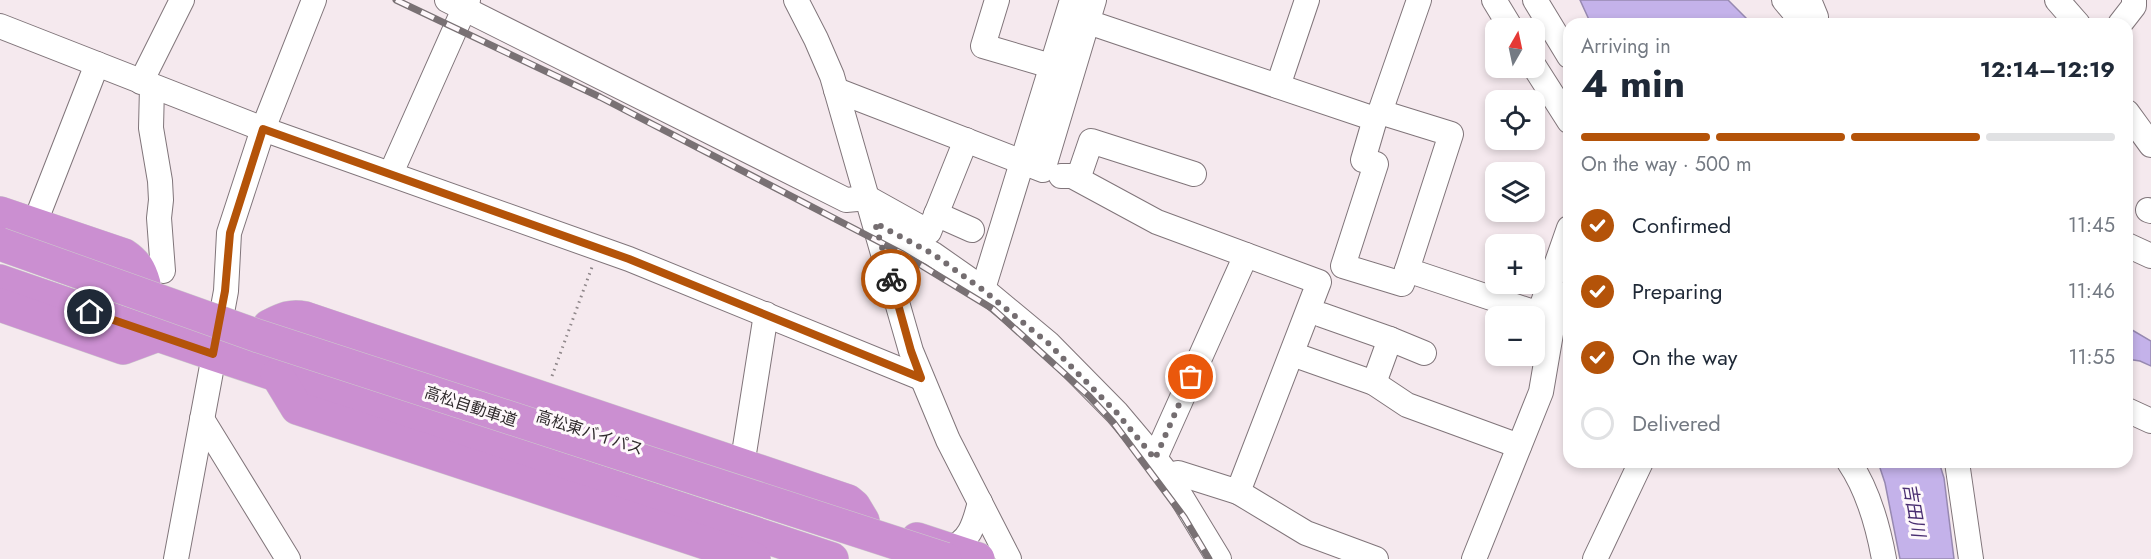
<!DOCTYPE html>
<html lang="en">
<head>
<meta charset="utf-8">
<style>
	:root { --surface:#fff; --page:#f2f2f3; --text:#1f2937; --muted:#747a83; --line:#e0e1e3; --accent:#b45309 }
	body { margin:0; font-family:Jost,"Noto Sans JP",sans-serif; background:var(--page); color:var(--text); height:100vh; display:flex; flex-direction:column; font-size:22px; white-space:nowrap }
	* { box-sizing:border-box; margin:0 }
	p { font-size:20px; color:var(--muted) }
	.icon { flex:none; width:33px; height:33px; fill:none; stroke:currentColor; stroke-width:2; stroke-linecap:round; stroke-linejoin:round }
	.map { position:relative; flex:1; overflow:hidden }
	.drawer { position:absolute; left:1563px; top:18px; width:570px; height:450px; display:flex; flex-direction:column; background:var(--surface); border-radius:18px; box-shadow:0 3px 9px #0003 }
	.drawer>* { flex:none }
	.needle { width:39px; rotate:9deg }
	.controls { position:absolute; left:1485px; top:18px; display:grid; gap:12px }
	.controls a { display:grid; place-items:center; width:60px; height:60px; border-radius:12px; background:var(--surface); box-shadow:0 3px 9px #0003; font-size:30px }
	.pin { position:absolute; display:grid; place-items:center; width:51px; height:51px; color:#fff; margin:-26px; border:3px solid #fff; border-radius:50%; box-shadow:0 2px 6px #0007 }
	.courier { position:absolute; display:grid; place-items:center; width:60px; height:60px; margin:-30px; border:4px solid #b45309; border-radius:50%; background:#fff; color:#222; box-shadow:0 2px 8px #0007 }
	.summary em { font-style:normal; font-weight:700 }
	.summary div { display:flex; flex-direction:column-reverse }
	.summary { display:flex; align-items:center; justify-content:space-between; height:102px; padding:0 18px }
	h1 { font-size:39px; font-weight:700; line-height:45px }
	.bar { display:grid; grid-template-columns:repeat(4,1fr); gap:9px 6px; align-content:center; height:72px; padding:0 18px }
	.bar i { height:8px; border-radius:4px; background:var(--line) }
	.bar .active { background:var(--accent) }
	.bar p { grid-column:span 4 }
	ol { padding:0 18px; list-style:none }
	li { display:flex; align-items:center; gap:18px; height:66px }
	li p { margin-inline-start:auto }
	li .icon { padding:6px; border-radius:50%; background:var(--accent); color:#fff; stroke-width:4 }
	li:last-child { color:var(--muted) }
	li i { width:33px; height:33px; border:3px solid var(--line); border-radius:50% }
	.map>svg:first-child { display:block }
	.water { fill:#c4b2ea; stroke:#9789b1; stroke-width:1.5 }
	.lines { fill:none; stroke-linecap:round; stroke-linejoin:round }
	.minor-casing { stroke:#80757a; stroke-width:26 }
	.highway-casing { stroke:#cdcccc; stroke-width:34 }
	.path { stroke:#8e8689; stroke-width:3; stroke-dasharray:1.5 4.5; stroke-linecap:butt }
	.minor { stroke:#fff; stroke-width:24 }
	.highway { stroke:#cb8fd1; stroke-width:33 }
	.rail-casing { stroke:#797174; stroke-width:7 }
	.rail { stroke:#fef8fb; stroke-width:4.5; stroke-dasharray:14; stroke-linecap:butt }
	.highway-bridge-casing { stroke:#cdcccc; stroke-width:34; stroke-linecap:butt }
	.highway-bridge { stroke:#cb8fd1; stroke-width:33 }
	.done { stroke:#746d70; stroke-width:6; stroke-dasharray:0 10.8 }
	.route { stroke:#b45309; stroke-width:8 }
	.labels { text-anchor:middle; stroke-width:6; stroke-linejoin:round; paint-order:stroke }
	.street-label { font-size:16px; fill:#2f2a2c; stroke:#fef8fb }
	.water-label { font-size:18px; font-style:italic; fill:#492e71; stroke:#fef8fb }
</style>
</head>
<body>
<div class="map">
<svg width="2151" height="559" viewBox="0 0 2151 559">
	<rect width="100%" height="100%" fill="#f5e9ee"/>
	<g class="water">
		<path d="M1580,0H1728L1752,24H1591Z"/>
		<path d="M2127,327L2151,341V366L2140,361L2127,359Z"/>
		<path d="M1878,462H1939L1944,478L1954,559H1900L1885,483Z"/>
	</g>
	<g class="lines">
		<g class="minor-casing">
			<g id="minor">
				<path d="M447,0L846,200L868,198L929,232L966,140"/>
				<path d="M796,0L816,39L832,76L911,351L948,440L1009,559"/>
				<path d="M997,0L983,46L1051,66"/>
				<path d="M1494,0L1511,28"/>
				<path d="M1535,0L1569,56"/>
				<path d="M1784,0L1804,24"/>
				<path d="M1809,0L1816,17L1815,24"/>
				<path d="M2057,0L2078,24"/>
				<path d="M1088,22L1375,119L1380,112L1419,0"/>
				<path d="M2120,24L2134,6V0"/>
				<path d="M0,26L263,129L629,259L921,378"/>
				<path d="M1534,66L1569,121"/>
				<path d="M141,82L182,0"/>
				<path d="M1278,86L1307,0"/>
				<path d="M152,87L151,128L160,181L161,200L159,218L163,271"/>
				<path d="M836,90L1043,170L1094,0"/>
				<path d="M1380,112L1451,134L1407,270L1539,314L1569,228"/>
				<path d="M2127,112L2151,145"/>
				<path d="M1375,119L1363,160L1376,164L1343,266L1402,284L1407,270"/>
				<path d="M391,173L468,0"/>
				<path d="M1061,176H1079L1091,141L1194,174"/>
				<path d="M1072,176L1157,222L1319,282L1238,492L1306,533L1376,559"/>
				<path d="M2148,210L2151,211"/>
				<path d="M936,214L972,230"/>
				<path d="M875,223L933,254L983,289L1048,343L1117,413L1155,458L1168,475L1219,559"/>
				<path d="M34,225L97,64"/>
				<path d="M2127,245L2151,256"/>
				<path d="M983,289L1072,0"/>
				<path d="M1322,315L1390,339L1374,383"/>
				<path d="M1390,339L1424,353"/>
				<path d="M1292,354L1374,383L1407,405L1519,446"/>
				<path d="M2127,410L2151,421"/>
				<path d="M202,419L288,559"/>
				<path d="M1155,458L1246,255"/>
				<path d="M1849,462C1868,490 1878,526 1884,559"/>
				<path d="M1957,462L1971,559"/>
				<path d="M742,466L766,314"/>
				<path d="M1168,475L1178,473L1238,492"/>
				<path d="M946,548C969,546 975,522 980,502"/>
				<path d="M176,559L226,291L229,233L263,129L314,0"/>
				<path d="M1474,559L1541,392L1555,310L1560,294"/>
				<path d="M1595,559L1641,462"/>
			</g>
		</g>
		<g class="highway-casing">
			<g id="highway">
				<path d="M0,213L124,255C136,263 140,270 144,284"/>
				<path d="M0,281L213,354L832,559"/>
				<path d="M0,305L123,348L158,335"/>
				<path d="M269,326C283,319 290,315 305,318L848,501L854,506L863,521"/>
				<path d="M277,375L297,408L754,559"/>
				<path d="M917,539L978,559"/>
			</g>
		</g>
		<path class="path" d="M552,376L592,267"/>
		<use href="#minor" class="minor"/>
		<use href="#highway" class="highway"/>
		<g class="rail-casing">
			<path id="rail" d="M396,0L600,97L901,253L993,309L1089,396L1113,422L1184,517L1209,559"/>
		</g>
		<use href="#rail" class="rail"/>
		<g class="highway-bridge-casing">
			<path id="highway-bridge" d="M0,244L258,336L945,559"/>
		</g>
		<use href="#highway-bridge" class="highway-bridge"/>
	</g>
	<g class="lines">
		<path class="done" d="M891,279L875,223L933,254L983,290L1048,343L1117,413L1155,459L1191,377"/>
		<path class="route" d="M90,312L213,354L225,291L230,233L263,129L629,259L921,378L911,351L891,279"/>
	</g>
	<g class="labels">
		<g class="street-label">
			<text transform="translate(471 406) rotate(18)" y="6">高松自動車道</text>
			<text transform="translate(590 432) rotate(18)" y="6">高松東バイパス</text>
		</g>
		<g class="water-label">
			<text transform="translate(1914 510) rotate(80)" y="6">吉田川</text>
		</g>
	</g>
</svg>
<div class="controls">
<a><svg class="needle" viewBox="-14 -14 28 28"><path d="M0-13l5 13h-10z" fill="#e53935"/><path d="M0 13l5-13h-10z" fill="#747a83"/></svg></a>
<a><svg class="icon" aria-label="locate" viewBox="0 0 24 24"><circle cx="12" cy="12" r="6"/><path d="M12 2v4M12 18v4M2 12h4M18 12h4"/></svg></a>
<a><svg class="icon" aria-label="layers" viewBox="0 0 24 24"><path d="M12 4l9 5-9 5-9-5zM3 14l9 5 9-5"/></svg></a>
<a>+</a>
<a>−</a>
</div>
<div class="pin" style="left:1191px;top:377px;background:#ea580c"><svg class="icon" aria-label="bag" viewBox="0 0 24 24"><path d="M5 8h14l-1 12H6zM9 8a3 3 0 0 1 6 0"/></svg></div>
<div class="pin" style="left:90px;top:312px;background:#1f2937"><svg class="icon" aria-label="home" viewBox="0 0 24 24"><path d="M3 11l9-7 9 7M6 9v11h12V9"/></svg></div>
<div class="courier" style="left:891px;top:279px"><svg class="icon" aria-label="bike" viewBox="0 0 24 24"><circle cx="6" cy="16" r="4"/><circle cx="18" cy="16" r="4"/><path d="M6 16l4-8h5l3 8M10 8l3 8H6M13 5h3"/></svg></div>
<section class="drawer">
<div class="summary"><div><h1>4 min</h1><p>Arriving in</p></div><em>12:14–12:19</em></div>
<div class="bar"><i class="active"></i><i class="active"></i><i class="active"></i><i></i><p>On the way · 500 m</p></div>
<ol>
<li><svg class="icon" aria-label="check" viewBox="0 0 24 24"><path d="M5 12l5 5 9-10"/></svg>Confirmed<p>11:45</p></li>
<li><svg class="icon" aria-label="check" viewBox="0 0 24 24"><path d="M5 12l5 5 9-10"/></svg>Preparing<p>11:46</p></li>
<li><svg class="icon" aria-label="check" viewBox="0 0 24 24"><path d="M5 12l5 5 9-10"/></svg>On the way<p>11:55</p></li>
<li><i></i>Delivered</li>
</ol>
</section>
</div>
</body>
</html>
